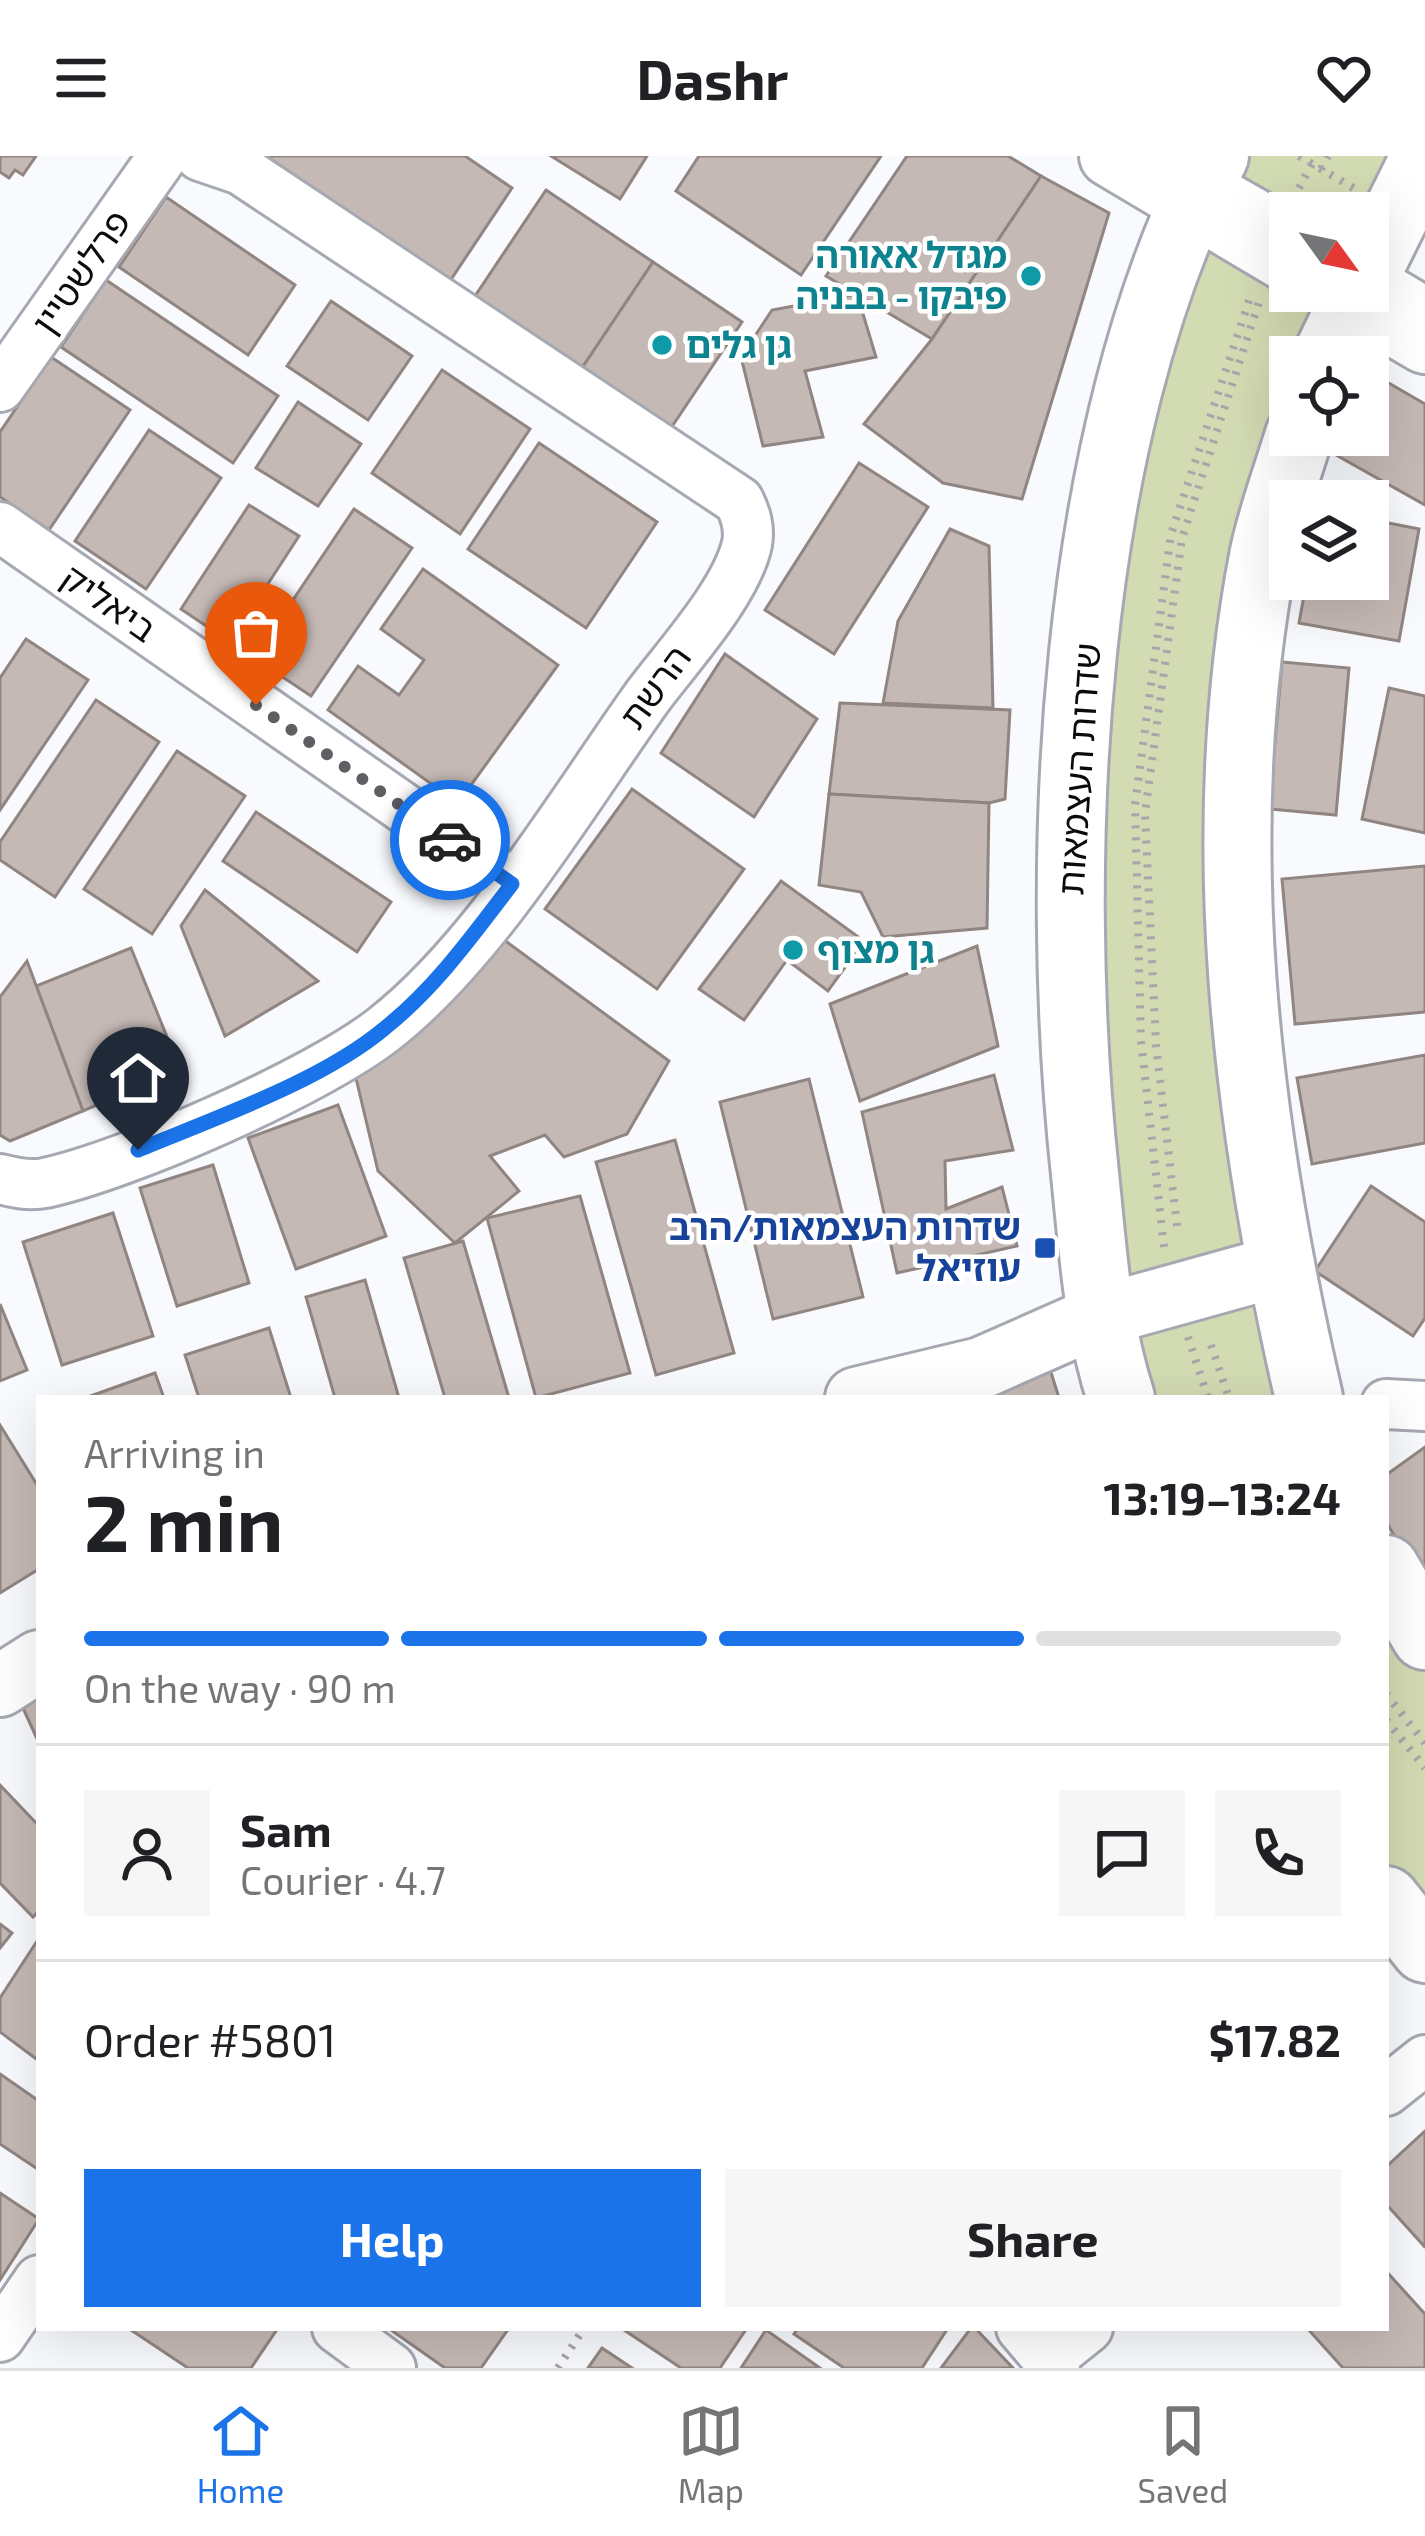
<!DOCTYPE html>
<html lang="en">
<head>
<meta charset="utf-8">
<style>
	:root { --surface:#fff; --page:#f6f6f6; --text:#202124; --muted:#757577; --line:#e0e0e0; --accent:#1a73e8 }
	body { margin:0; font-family:"Exo 2","Noto Sans Hebrew",sans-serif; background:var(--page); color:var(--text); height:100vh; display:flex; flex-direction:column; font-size:45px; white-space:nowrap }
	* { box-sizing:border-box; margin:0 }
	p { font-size:39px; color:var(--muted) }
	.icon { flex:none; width:66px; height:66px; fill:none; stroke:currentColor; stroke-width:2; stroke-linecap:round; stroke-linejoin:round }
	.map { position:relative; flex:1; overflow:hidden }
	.panel { position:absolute; left:36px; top:1239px; width:1353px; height:936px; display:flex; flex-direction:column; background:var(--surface); border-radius:0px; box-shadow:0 12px 48px #0002 }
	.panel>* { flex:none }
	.needle { width:78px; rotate:123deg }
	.fabs { position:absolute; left:1269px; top:36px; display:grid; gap:24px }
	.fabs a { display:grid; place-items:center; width:120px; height:120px; border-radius:0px; background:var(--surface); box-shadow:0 12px 48px #0002; font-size:60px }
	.pin { position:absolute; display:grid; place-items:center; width:102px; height:102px; color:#fff; margin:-123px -51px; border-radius:50% 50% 50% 0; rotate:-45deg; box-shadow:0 0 12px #0007 }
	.pin .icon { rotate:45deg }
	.courier { position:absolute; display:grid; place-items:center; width:120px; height:120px; margin:-60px; border:9px solid #1a73e8; border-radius:50%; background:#fff; color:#222; box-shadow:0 3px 15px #0007 }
	.headline em { font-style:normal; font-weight:700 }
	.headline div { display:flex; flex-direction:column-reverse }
	.headline { display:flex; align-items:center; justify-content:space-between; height:204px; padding:0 48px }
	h1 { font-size:78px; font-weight:700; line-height:90px }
	.bar { display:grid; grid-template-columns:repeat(4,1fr); gap:18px 12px; align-content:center; height:144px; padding:0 48px }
	.bar i { height:15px; border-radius:9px; background:var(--line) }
	.bar .on { background:var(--accent) }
	.bar p { grid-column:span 4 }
	.line { display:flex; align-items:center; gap:30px; padding:0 48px; border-top:3px solid var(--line) }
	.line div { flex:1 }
	.round { display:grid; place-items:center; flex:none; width:126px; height:126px; border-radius:0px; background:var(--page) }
	.action { display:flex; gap:24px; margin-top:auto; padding:24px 48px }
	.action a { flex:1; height:138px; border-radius:0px; background:var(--accent); color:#fff; font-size:48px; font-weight:700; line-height:138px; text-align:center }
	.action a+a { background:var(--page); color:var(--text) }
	header { display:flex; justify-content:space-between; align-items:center; height:156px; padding:0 48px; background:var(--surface); font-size:54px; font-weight:700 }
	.menu { display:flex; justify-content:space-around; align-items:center; height:168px; border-top:3px solid var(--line); background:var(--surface); font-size:33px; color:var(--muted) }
	.menu a { display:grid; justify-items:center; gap:6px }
	.menu .on { color:var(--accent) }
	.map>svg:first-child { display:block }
	.green { fill:#d3dbb3 }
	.building { fill:#c5b9b5; stroke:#918581; stroke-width:3 }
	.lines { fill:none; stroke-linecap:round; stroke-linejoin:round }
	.service-casing { stroke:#a6a8b2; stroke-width:30 }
	.minor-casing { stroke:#a6a8b2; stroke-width:54 }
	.tertiary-casing { stroke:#a6a8b2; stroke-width:66 }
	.secondary-casing { stroke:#a6a8b2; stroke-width:72 }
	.path { stroke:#a7a7ab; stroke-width:8; stroke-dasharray:3 9; stroke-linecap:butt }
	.service { stroke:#fff; stroke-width:24 }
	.minor { stroke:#fff; stroke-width:48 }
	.tertiary { stroke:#fff; stroke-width:60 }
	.secondary { stroke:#fff; stroke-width:66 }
	.done { stroke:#5e5f63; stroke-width:12; stroke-dasharray:0 21.6 }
	.route { stroke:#1a73e8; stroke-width:15 }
	.culture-dot { fill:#0f9aa8; stroke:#fff; stroke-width:4.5 }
	.transit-dot { fill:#1a4fb4; stroke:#fff; stroke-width:4.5 }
	.labels { text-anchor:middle; stroke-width:9; stroke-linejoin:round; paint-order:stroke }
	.culture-label { font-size:36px; font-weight:bold; fill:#0d838f; stroke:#fff; text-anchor:start }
	.street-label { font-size:36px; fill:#0b0b0f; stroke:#fff }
	.transit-label { font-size:36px; font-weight:bold; fill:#164399; stroke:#fff; text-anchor:end }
</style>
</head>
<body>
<header><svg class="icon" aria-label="menu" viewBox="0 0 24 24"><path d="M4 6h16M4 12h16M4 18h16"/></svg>Dashr<svg class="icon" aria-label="heart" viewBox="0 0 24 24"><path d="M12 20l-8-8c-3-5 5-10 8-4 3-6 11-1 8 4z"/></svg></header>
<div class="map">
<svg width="1425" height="2212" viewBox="0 0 1425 2212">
	<rect width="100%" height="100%" fill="#f9fafe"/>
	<g class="green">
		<path d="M1247,0H1402L1368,57H1290V135H1336L1310,201H1290V256L1251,398L1292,1242H1143L1105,986L1089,662L1134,310L1210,73Z"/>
		<path d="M1386,1458L1425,1513V1759L1386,1716Z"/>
	</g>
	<g class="building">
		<path d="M0,0H36L23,19L15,14L9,22L0,16Z"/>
		<path d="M266,0H465L512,32L450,125Z"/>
		<path d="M551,0H647L620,43Z"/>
		<path d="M699,0H881L801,119L676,35Z"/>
		<path d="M907,0H1008L1041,20L932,183L826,120Z"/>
		<path d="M1041,20L1109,57L1022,343L943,327L864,268L932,183Z"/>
		<path d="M546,34L653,106L582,212L475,140Z"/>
		<path d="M166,41L295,129L248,199L119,111Z"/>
		<path d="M653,106L742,166L671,272L582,212Z"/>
		<path d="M106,124L278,240L233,307L61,191Z"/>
		<path d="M857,138L876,201L805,215L823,281L763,290L741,201L772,154Z"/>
		<path d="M331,145L412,200L368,264L287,210Z"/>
		<path d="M51,201L130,254L49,374L0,341V276Z"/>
		<path d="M442,214L530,273L460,378L372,317Z"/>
		<path d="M1380,222L1425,248V349L1336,299L1348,279H1368V243Z"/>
		<path d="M298,246L361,288L318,350L256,312Z"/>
		<path d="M149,274L221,322L146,433L75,385Z"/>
		<path d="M539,287L657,366L586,472L468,393Z"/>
		<path d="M859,307L928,351L834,498L765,454Z"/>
		<path d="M249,349L299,380L230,486L181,453Z"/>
		<path d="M354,353L412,392L311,540L254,502Z"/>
		<path d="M1368,363L1419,373L1399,485L1299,467L1307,423H1368Z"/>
		<path d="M950,373L989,390L993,552L883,547L898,465Z"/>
		<path d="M423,413L558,509L458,647L328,554L358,510L399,539L424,504L381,473Z"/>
		<path d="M26,483L88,524L0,654V522Z"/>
		<path d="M725,498L817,563L754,661L661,597Z"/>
		<path d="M1282,506L1349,512L1336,659L1269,653Z"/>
		<path d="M1389,532L1425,540V677L1362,663Z"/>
		<path d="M96,544L159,586L55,741L0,704V686Z"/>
		<path d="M840,547L1010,554L1005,643L989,647L829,638Z"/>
		<path d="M177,595L245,640L152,778L84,733Z"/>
		<path d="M632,633L744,713L657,833L545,753Z"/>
		<path d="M829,638L989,647L987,772L883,781L861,736L819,729Z"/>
		<path d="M256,656L391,746L357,796L223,705Z"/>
		<path d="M1425,710V856L1295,868L1282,723Z"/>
		<path d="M781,725L864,785L828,835L787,804L744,864L699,833Z"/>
		<path d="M205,734L318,825L225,880L181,770Z"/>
		<path d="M496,778L669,905L627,978L564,1001L545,979L490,1000L519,1035L455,1087L378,1015L356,922L404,883Z"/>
		<path d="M977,790L998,890L860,945L830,848Z"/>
		<path d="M131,792L180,913L83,955L36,830Z"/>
		<path d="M27,805L83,955L10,985L0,979V841Z"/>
		<path d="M1425,899V987L1312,1008L1297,922Z"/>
		<path d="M994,919L1013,994L945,1005L946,1053L1002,1031L1017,1090L897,1117L862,956Z"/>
		<path d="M809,923L863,1141L773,1163L720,946Z"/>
		<path d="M338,949L386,1080L296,1113L248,982Z"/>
		<path d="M675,984L734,1197L656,1219L596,1006Z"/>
		<path d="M213,1009L249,1127L177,1150L140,1032Z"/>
		<path d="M1371,1030L1425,1066V1162L1413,1180L1315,1115Z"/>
		<path d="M580,1040L630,1217L536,1242L487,1062Z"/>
		<path d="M113,1057L153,1180L62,1209L23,1086Z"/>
		<path d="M463,1085L509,1242H445L404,1102Z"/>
		<path d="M365,1124L399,1242H335L306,1141Z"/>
		<path d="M0,1148L27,1214L0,1225Z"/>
		<path d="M269,1172L291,1242H199L185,1199Z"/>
		<path d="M1049,1210L1059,1242H916Z"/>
		<path d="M155,1217L164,1242H85Z"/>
		<path d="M0,1269L39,1332V1413L0,1437Z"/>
		<path d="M1425,1291V1436L1386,1365V1319Z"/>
		<path d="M39,1542V1587L22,1550Z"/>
		<path d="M0,1629L39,1670V1755L33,1761L0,1727Z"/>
		<path d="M0,1768L12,1777L0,1792Z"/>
		<path d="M39,1782V1905L0,1876V1842Z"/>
		<path d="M0,1918L39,1945V2014L0,1988Z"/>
		<path d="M1425,1975V2088L1424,2090L1386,2048V2011Z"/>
		<path d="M0,2037L39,2063L0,2124Z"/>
		<path d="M1386,2115L1425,2158V2212H1343L1307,2172H1386Z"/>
		<path d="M128,2172H278L251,2212H188Z"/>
		<path d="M388,2172H509L481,2212H445Z"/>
		<path d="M621,2172H747L720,2212H681Z"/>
		<path d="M798,2172H948L922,2212H844L794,2178Z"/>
		<path d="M971,2172H975L1013,2212H941Z"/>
		<path d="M766,2174L820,2212H741Z"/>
		<path d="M602,2192L632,2212H588Z"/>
	</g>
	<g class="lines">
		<g class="service-casing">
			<g id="service">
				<path d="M1179,0L1290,63"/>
				<path d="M1375,112L1425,142"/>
			</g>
		</g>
		<g class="minor-casing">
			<g id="minor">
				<path d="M0,231L163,0"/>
				<path d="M0,371L513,728"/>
				<path d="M0,1023C15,1027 29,1030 45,1027C128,1009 316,926 383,874C484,796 573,645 648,540C678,500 736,437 747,388C750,372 746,359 739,345L241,14L200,0"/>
				<path d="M1386,1248L1425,1250"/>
				<path d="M1386,1935L1425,1904"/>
				<path d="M337,2172L391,2212"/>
				<path d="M1021,2172L1055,2212"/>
				<path d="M0,2181L39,2124"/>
				<path d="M1048,2204L1088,2172"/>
			</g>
		</g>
		<g class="tertiary-casing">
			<g id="tertiary">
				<path d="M1110,0L1290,107"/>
				<path d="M1336,135L1425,187"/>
				<path d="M856,1242L981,1212L1099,1160L1282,1109"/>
				<path d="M0,1530L39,1505"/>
			</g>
		</g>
		<g class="secondary-casing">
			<g id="secondary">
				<path d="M1368,115L1425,0"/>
				<path d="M1326,201L1358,135"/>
				<path d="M1299,279C1287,319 1271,360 1263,401C1210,679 1246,969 1309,1242"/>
				<path d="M1121,1242C1097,1169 1093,1094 1085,1018C1052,709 1069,279 1215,0"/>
				<path d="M1386,1413L1425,1480"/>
				<path d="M1386,1744L1425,1793"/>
			</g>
		</g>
		<g class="path">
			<path d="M1299,0L1355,33"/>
			<path d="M1321,13L1328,0"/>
			<path d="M1299,32L1316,0"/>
			<path d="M1177,1070L1156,889L1145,657L1182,382L1259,146"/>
			<path d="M1164,1091L1141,885L1135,649L1171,378L1251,139"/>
			<path d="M1188,1181L1208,1242"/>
			<path d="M1211,1189L1229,1242"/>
			<path d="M1386,1538L1425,1587"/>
			<path d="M1386,1564L1425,1612"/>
			<path d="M558,2212L584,2172"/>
		</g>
		<use href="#service" class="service"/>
		<use href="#minor" class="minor"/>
		<use href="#tertiary" class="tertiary"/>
		<use href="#secondary" class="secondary"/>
	</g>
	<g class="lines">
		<path class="done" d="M256,549L450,684"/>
		<path class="route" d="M138,994C215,962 322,925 385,872C436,831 473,779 512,728L450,684"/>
	</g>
	<g class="culture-dot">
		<circle cx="1031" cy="120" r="12"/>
		<circle cx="662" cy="189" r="12"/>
		<circle cx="793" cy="794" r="12"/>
	</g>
	<rect class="transit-dot" x="1033" y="1080" width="24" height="24" rx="6"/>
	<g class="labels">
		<g class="culture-label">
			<text x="1007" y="112" text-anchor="end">מגדל אאורה<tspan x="1007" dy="41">פיבקו - בבניה</tspan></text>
			<text x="686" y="202">גן גלים</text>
			<text x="817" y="807">גן מצוף</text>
		</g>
		<g class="street-label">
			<text transform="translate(81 116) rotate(-55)" y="13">פרלשטיין</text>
			<text transform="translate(109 447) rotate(35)" y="13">ביאליק</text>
			<text transform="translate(655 531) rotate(-54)" y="13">הרשת</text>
			<text transform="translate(1079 613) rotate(-86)" y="13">שדרות העצמאות</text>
		</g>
		<g class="transit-label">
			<text x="1021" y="1084">שדרות העצמאות/הרב<tspan x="1021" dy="41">עוזיאל</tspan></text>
		</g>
	</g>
</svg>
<div class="fabs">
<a><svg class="needle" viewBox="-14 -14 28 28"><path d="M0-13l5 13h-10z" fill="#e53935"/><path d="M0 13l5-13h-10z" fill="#757577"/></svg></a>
<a><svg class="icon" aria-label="locate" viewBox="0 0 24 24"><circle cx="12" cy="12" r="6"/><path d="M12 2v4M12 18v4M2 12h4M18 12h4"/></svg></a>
<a><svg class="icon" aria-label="layers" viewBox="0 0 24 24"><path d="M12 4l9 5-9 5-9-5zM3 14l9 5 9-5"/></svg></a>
</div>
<div class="pin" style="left:256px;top:549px;background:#ea580c"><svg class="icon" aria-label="bag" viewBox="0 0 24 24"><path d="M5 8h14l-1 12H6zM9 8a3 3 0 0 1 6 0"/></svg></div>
<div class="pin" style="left:138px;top:994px;background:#1f2937"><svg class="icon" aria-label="home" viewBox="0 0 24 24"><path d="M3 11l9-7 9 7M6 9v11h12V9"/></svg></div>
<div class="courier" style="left:450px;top:684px"><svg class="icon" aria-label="car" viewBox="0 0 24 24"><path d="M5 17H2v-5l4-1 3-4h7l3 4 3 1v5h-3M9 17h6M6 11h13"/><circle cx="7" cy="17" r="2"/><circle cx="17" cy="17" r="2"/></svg></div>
<section class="panel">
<div class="headline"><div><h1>2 min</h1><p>Arriving in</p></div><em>13:19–13:24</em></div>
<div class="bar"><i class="on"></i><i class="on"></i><i class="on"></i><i></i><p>On the way · 90 m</p></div>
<div class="line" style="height:216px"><a class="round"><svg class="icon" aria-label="person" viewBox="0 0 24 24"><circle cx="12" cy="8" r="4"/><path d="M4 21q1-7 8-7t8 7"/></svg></a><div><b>Sam</b><p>Courier · 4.7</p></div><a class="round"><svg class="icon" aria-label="chat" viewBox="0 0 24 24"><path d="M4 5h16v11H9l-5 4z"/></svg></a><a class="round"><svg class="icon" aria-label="phone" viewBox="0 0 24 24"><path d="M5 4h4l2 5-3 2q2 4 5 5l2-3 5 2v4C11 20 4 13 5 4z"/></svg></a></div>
<div class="line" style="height:156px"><div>Order #5801</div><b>$17.82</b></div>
<div class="action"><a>Help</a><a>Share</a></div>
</section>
</div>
<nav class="menu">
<a class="on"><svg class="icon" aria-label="home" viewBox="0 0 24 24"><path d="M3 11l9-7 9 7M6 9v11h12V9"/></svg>Home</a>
<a><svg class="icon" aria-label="map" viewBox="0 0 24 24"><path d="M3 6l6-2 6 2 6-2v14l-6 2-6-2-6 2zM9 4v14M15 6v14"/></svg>Map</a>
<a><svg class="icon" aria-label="saved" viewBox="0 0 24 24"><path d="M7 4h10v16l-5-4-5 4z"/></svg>Saved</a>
</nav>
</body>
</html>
